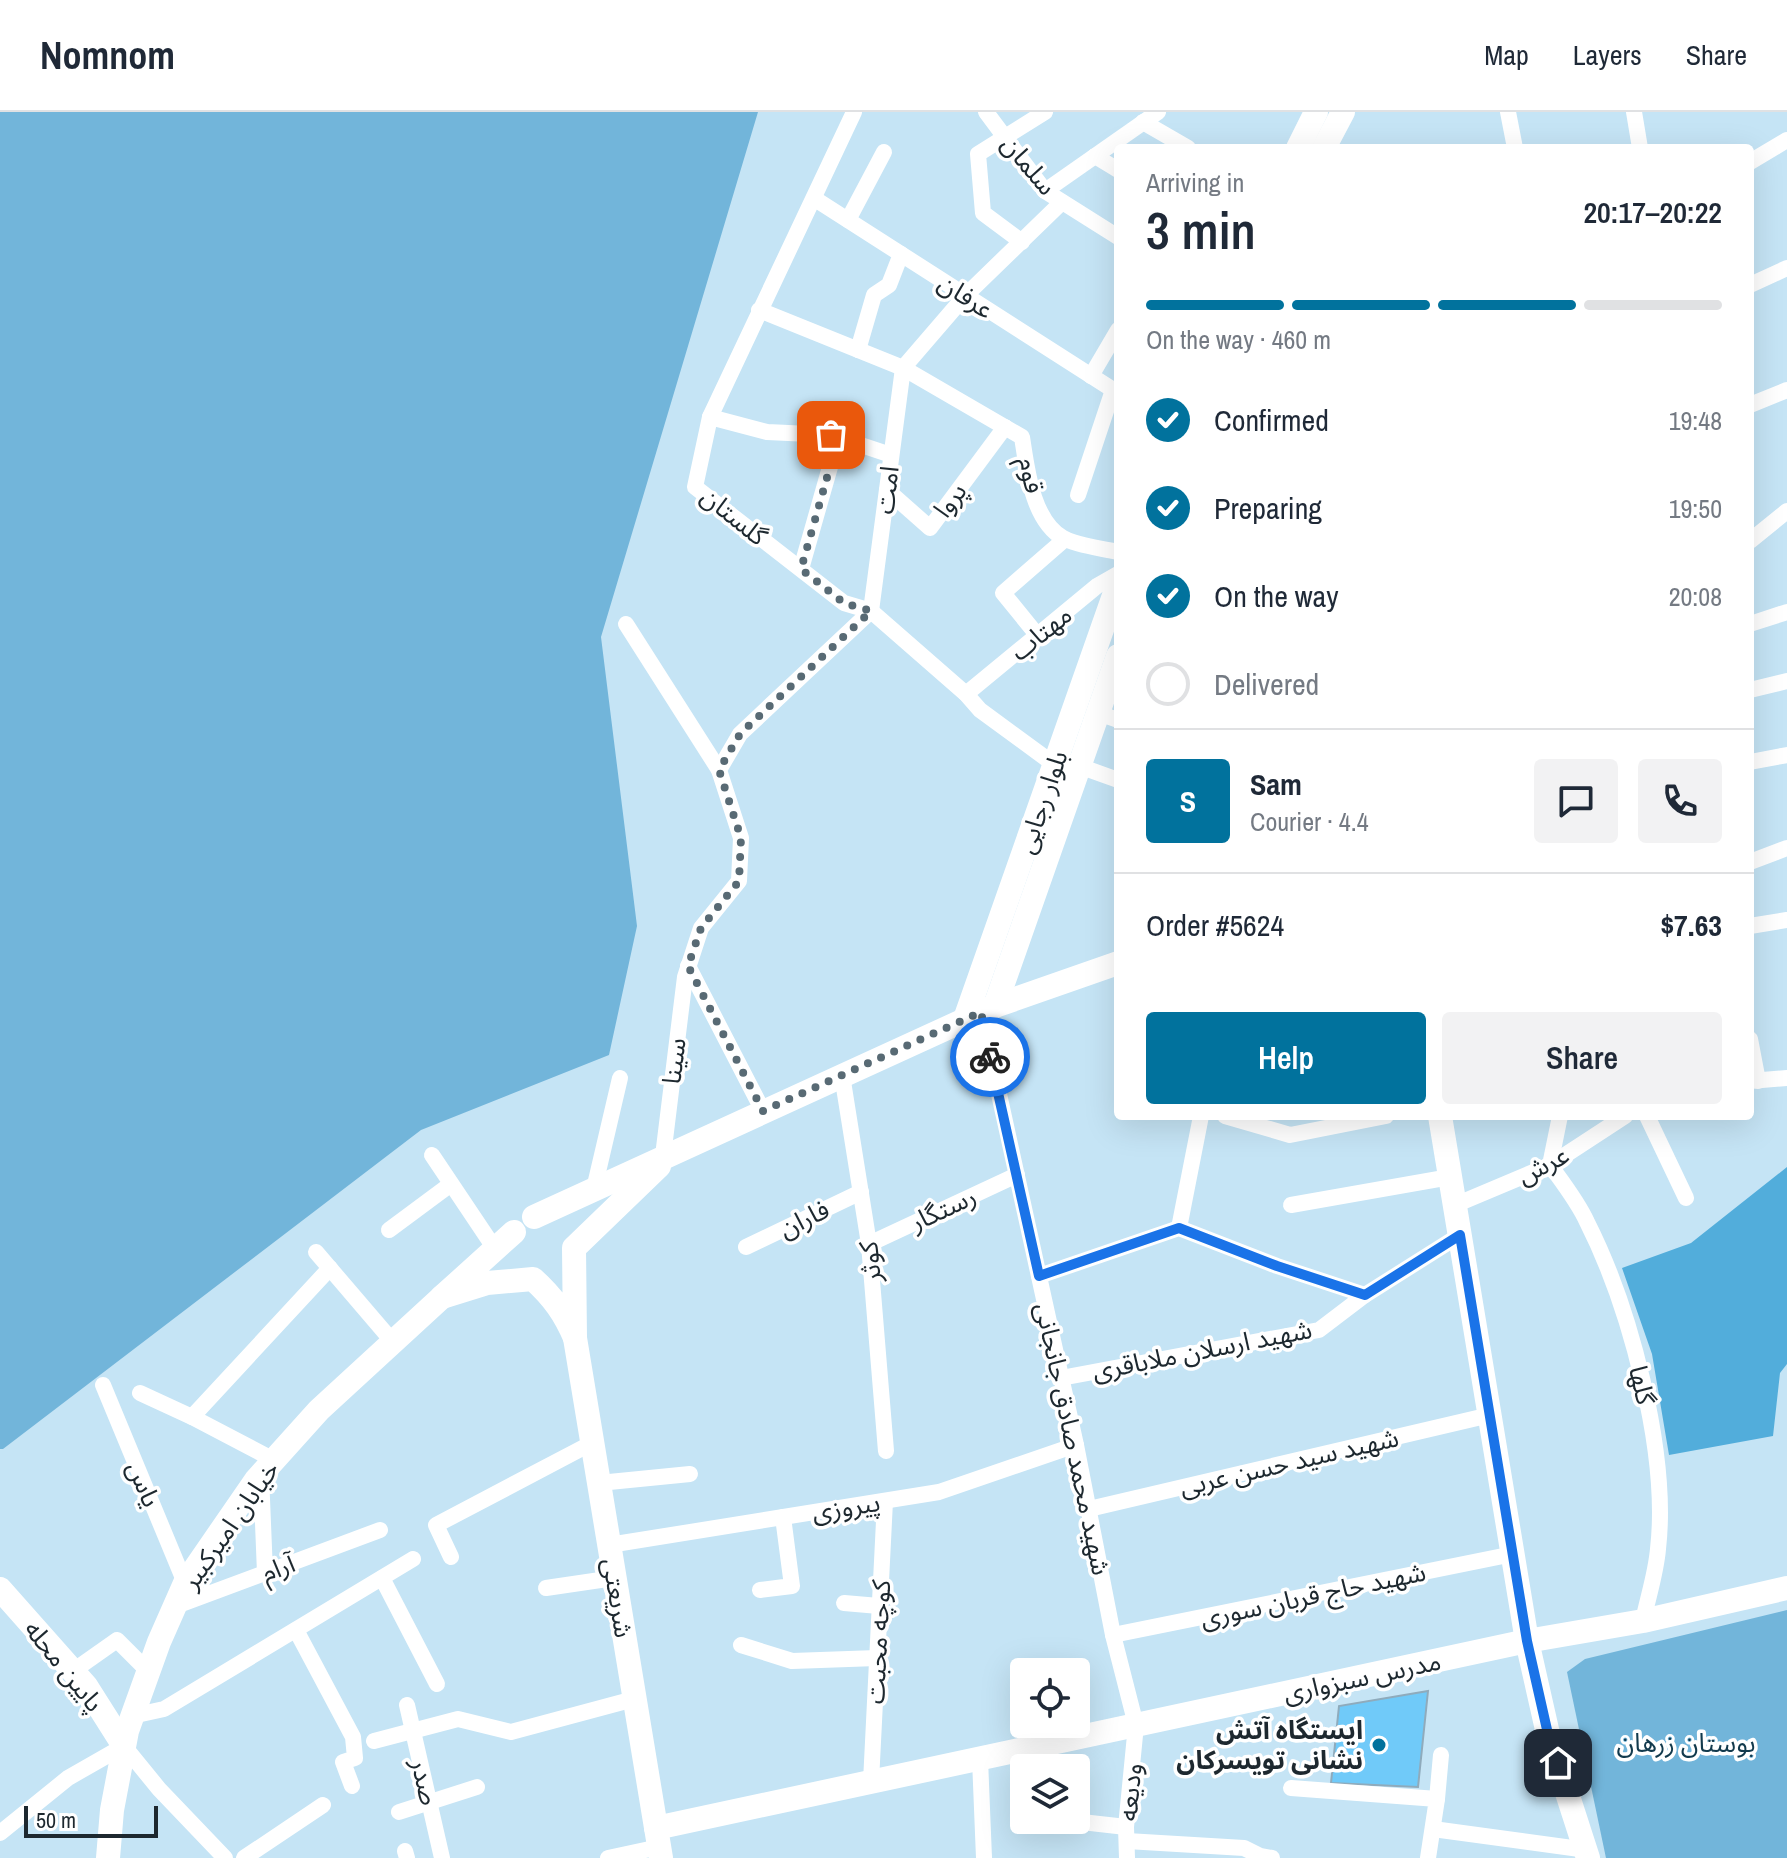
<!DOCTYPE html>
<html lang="en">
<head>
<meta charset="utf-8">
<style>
	:root { --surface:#fff; --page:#f2f2f3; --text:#1f2937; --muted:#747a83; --line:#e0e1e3; --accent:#01729d }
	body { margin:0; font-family:"Archivo Narrow","Noto Sans Arabic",sans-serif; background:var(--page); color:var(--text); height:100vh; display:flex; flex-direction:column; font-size:30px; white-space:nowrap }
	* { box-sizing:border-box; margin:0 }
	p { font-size:26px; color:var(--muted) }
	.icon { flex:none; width:44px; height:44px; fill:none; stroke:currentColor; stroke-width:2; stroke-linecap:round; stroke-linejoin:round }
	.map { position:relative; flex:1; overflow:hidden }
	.sheet { position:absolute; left:1114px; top:32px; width:640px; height:976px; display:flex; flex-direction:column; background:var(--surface); border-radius:8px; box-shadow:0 8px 32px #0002 }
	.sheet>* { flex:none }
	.fabs { position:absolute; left:1010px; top:1546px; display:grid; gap:16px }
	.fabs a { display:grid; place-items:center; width:80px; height:80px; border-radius:8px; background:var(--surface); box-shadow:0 8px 32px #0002; font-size:40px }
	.scale { position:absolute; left:24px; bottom:20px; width:134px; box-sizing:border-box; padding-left:8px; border:4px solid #1d282f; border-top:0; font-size:22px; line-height:28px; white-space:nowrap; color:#1d282f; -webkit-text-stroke:6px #fff; paint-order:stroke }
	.pin { position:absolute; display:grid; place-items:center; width:68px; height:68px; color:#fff; margin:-34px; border-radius:16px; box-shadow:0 4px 12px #0006 }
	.courier { position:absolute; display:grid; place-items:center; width:80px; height:80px; margin:-40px; border:6px solid #1a73e8; border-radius:50%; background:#fff; color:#222; box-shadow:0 2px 10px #0007 }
	.summary em { font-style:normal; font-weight:600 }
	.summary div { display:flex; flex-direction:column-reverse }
	.summary { display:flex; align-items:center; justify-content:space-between; height:136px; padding:0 32px }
	h1 { font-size:52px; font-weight:600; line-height:60px }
	.bar { display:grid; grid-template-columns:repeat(4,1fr); gap:12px 8px; align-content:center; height:96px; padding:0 32px }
	.bar i { height:10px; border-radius:6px; background:var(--line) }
	.bar .active { background:var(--accent) }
	.bar p { grid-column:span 4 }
	.line { display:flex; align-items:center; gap:20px; padding:0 32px; border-top:2px solid var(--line) }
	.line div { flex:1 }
	.round { display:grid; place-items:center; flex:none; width:84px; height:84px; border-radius:8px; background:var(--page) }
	ol { padding:0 32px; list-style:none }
	li { display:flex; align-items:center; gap:24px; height:88px }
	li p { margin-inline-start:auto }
	li .icon { padding:8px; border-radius:50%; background:var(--accent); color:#fff; stroke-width:4 }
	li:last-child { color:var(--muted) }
	li i { width:44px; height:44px; border:4px solid var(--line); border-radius:50% }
	.primary-button { display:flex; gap:16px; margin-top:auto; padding:16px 32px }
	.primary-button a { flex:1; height:92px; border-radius:8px; background:var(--accent); color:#fff; font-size:32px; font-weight:600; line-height:92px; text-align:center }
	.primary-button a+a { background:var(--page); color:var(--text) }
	header { display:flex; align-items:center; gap:48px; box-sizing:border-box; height:112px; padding:0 40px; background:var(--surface); border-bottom:2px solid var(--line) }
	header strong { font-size:38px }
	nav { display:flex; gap:44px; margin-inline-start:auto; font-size:28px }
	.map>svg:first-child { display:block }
	.green { fill:#72b5da }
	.forest { fill:#52addb }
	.building { fill:#70caf9; stroke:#8fabbc; stroke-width:2 }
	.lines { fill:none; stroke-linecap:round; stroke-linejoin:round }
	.street { stroke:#fff; stroke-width:16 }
	.secondary { stroke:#fff; stroke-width:24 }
	.done { stroke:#586a74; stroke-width:8; stroke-dasharray:0 14.4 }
	.route { stroke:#1a73e8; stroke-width:10 }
	.poi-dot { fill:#01729d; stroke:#fff; stroke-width:3 }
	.labels { text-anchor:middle; stroke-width:7; stroke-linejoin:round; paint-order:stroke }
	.street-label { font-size:26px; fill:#1d282f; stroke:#fff }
	.poi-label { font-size:26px; font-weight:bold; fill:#1d282f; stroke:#fff; text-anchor:end }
	.park-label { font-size:26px; fill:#123a4d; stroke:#fff }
</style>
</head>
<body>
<header>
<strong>Nomnom</strong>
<nav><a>Map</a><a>Layers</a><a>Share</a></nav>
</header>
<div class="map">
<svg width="1787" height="1746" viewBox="0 0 1787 1746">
	<rect width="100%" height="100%" fill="#c5e4f5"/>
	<g class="green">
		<path d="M0,0H758L601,525L637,814L609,943L421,1018L3,1337H0Z"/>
		<path d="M1787,1498V1746H1606L1567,1560L1585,1547Z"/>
	</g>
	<path class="forest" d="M1787,1055V1252L1780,1261L1773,1324L1669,1343L1652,1242L1622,1156L1691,1131Z"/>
	<path class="building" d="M1428,1579L1418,1675L1331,1671L1339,1594Z"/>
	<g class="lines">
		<g class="street">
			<path d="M854,0L710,305L695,375L844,491L871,499L966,582L980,598L1055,653"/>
			<path d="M986,0L1045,79L1118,125"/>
			<path d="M1508,0L1515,36"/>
			<path d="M1634,0L1640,36"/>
			<path d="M1143,10L1188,36"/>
			<path d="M1095,44L1118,58"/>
			<path d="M1750,50L1787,28"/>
			<path d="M1045,79L1158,0"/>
			<path d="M815,87L1118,281"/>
			<path d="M848,108L884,40"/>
			<path d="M1022,130L983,101L978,42L1045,0"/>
			<path d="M1750,173L1787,156"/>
			<path d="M759,198L903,256L1022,325C1027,357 1032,408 1063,426C1078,434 1101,436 1118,440"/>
			<path d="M858,238L874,183L889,173L901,142"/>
			<path d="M1091,264L1118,218"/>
			<path d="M1750,293L1787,278"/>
			<path d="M710,305L767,320L831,323L891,343"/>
			<path d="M887,378L930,416L1005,315"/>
			<path d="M1078,383L1113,278"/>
			<path d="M1750,429L1787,399"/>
			<path d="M801,457L830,355L831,323"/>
			<path d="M626,512L719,658"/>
			<path d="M1750,512L1787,500"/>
			<path d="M1038,524L1003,481L1065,427"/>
			<path d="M1750,578L1787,569"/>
			<path d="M966,582L1097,474L1118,462"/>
			<path d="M1098,601L1118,608"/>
			<path d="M1750,650L1787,643"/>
			<path d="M1079,654L1118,668"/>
			<path d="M1750,750L1787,736"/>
			<path d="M1750,814L1787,808"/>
			<path d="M688,854L763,999"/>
			<path d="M981,900L1076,1333L1113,1523L1136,1613L1126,1715L1127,1746"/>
			<path d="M1750,927L1758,969"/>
			<path d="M842,963L869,1132L886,1339"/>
			<path d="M1750,969L1787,966"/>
			<path d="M1225,1004L1290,1023L1386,1004"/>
			<path d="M1560,1004L1550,1053C1563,1071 1578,1090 1587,1110C1630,1195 1669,1341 1658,1437C1656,1461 1648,1485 1643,1509"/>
			<path d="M1647,1004L1686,1086"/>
			<path d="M432,1043L495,1137"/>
			<path d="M663,1044L685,865L701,816L739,769L741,726L719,658L740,622L871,499L903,256L965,184L1062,90"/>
			<path d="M594,1077L620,966"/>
			<path d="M1291,1093L1450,1065"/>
			<path d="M1455,1093L1550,1053L1625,1004"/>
			<path d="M1179,1116L1201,1004"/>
			<path d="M389,1118L451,1072"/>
			<path d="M869,1132L1017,1063"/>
			<path d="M746,1135L861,1080"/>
			<path d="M316,1140L393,1230"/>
			<path d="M1039,1164L1179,1116L1277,1154L1365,1183"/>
			<path d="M1061,1266L1319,1218L1365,1183L1460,1123"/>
			<path d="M103,1273L185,1471"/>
			<path d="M140,1281L192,1305L330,1156"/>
			<path d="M192,1305L274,1348"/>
			<path d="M261,1362L265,1461"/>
			<path d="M599,1371L690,1362"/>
			<path d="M1089,1397L1490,1303"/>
			<path d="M609,1433L939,1380L1076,1333"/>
			<path d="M451,1445L436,1413L592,1331"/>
			<path d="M382,1466L437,1572"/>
			<path d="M546,1476L614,1466"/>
			<path d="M760,1478L792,1474L783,1405"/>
			<path d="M844,1491L879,1494"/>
			<path d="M176,1494L380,1418"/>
			<path d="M296,1518L353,1625L355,1646L343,1650L352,1674"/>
			<path d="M1113,1523L1513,1442"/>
			<path d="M741,1533L792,1549L877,1546"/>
			<path d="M73,1559L117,1528L148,1559"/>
			<path d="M407,1593L442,1746"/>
			<path d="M132,1604L164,1597L413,1447"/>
			<path d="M374,1629L458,1607L511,1620L634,1587"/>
			<path d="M980,1647L984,1746"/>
			<path d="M871,1670L885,1389"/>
			<path d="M1291,1676L1437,1687L1428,1746"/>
			<path d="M1437,1687L1441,1643"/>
			<path d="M399,1700L477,1675"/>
			<path d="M1064,1708L1126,1715"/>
			<path d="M1433,1717L1587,1738"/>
			<path d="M0,1721L68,1666L124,1634L159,1677L225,1746"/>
			<path d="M1127,1729L1244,1736L1260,1744L1272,1746"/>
			<path d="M405,1739L407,1746"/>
			<path d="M244,1746L323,1693"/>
			<path d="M608,1746L659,1735"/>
		</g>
		<g class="secondary">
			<path d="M1298,36L1316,0"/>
			<path d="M1324,36L1343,0"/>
			<path d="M995,894L1118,544"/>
			<path d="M965,907L1118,472"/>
			<path d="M1440,1004L1527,1529L1548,1622L1588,1746"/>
			<path d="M534,1105L995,894L1118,851"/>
			<path d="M514,1120L442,1185L487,1171L533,1167C553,1185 565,1202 575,1226L574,1136L659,1054"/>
			<path d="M575,1226L661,1746"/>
			<path d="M0,1477L86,1574L124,1634"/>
			<path d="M656,1716L1527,1529L1643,1509L1787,1476"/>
			<path d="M108,1746L112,1698L127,1619L159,1530L185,1471L256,1368L319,1298L442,1185"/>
		</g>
	</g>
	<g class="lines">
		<path class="done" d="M831,323L830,355L801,457L844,491L871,499L740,622L719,658L741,726L739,769L701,816L688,854L763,999L981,900L990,945"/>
		<path class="route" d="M990,945L1039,1164L1179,1116L1277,1154L1365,1183L1460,1123L1527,1529L1548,1622L1558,1651"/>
	</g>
	<circle class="poi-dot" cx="1379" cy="1633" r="8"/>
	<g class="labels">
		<g class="street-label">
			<text transform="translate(1029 53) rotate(50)" y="9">سلمان</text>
			<text transform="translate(966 184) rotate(33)" y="9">عرفان</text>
			<text transform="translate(1031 363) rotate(77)" y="9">قوم</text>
			<text transform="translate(887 378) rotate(-83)" y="9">امت</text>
			<text transform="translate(950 388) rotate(-53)" y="9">پروا</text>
			<text transform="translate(734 404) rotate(39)" y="9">گلستان</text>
			<text transform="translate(1041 521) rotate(-39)" y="9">مهتاب</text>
			<text transform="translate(1042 690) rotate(-71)" y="9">بلوار رجایی</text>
			<text transform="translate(674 949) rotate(-83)" y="9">سینا</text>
			<text transform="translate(1543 1053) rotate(-27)" y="9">عرش</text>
			<text transform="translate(943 1097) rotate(-25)" y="9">رستگار</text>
			<text transform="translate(804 1107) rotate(-26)" y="9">فاران</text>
			<text transform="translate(870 1150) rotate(-96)" y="9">کوثر</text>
			<text transform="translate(1202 1238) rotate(-11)" y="9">شهید ارسلان ملاباقری</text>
			<text transform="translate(1642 1273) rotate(77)" y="9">گلها</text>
			<text transform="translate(1073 1327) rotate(78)" y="9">شهید محمد صادق جانجانی</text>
			<text transform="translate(1289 1350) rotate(-13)" y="9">شهید سید حسن عربی</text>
			<text transform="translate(144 1372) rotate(67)" y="9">یاس</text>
			<text transform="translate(846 1395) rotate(-9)" y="9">پیروزی</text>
			<text transform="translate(230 1413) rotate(-55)" y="9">خیابان امیرکبیر</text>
			<text transform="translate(278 1456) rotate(-21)" y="9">آرام</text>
			<text transform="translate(1313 1483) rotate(-12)" y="9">شهید حاج قربان سوری</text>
			<text transform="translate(618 1486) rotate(81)" y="9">شریعتی</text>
			<text transform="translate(878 1530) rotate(-87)" y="9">کوچه محبت</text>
			<text transform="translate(64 1554) rotate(51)" y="9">پایین محله</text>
			<text transform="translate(1362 1565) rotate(-12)" y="9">مدرس سبزواری</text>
			<text transform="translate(425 1670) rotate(77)" y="9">صدر</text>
			<text transform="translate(1130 1680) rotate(-85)" y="9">ودیعه</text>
		</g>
		<g class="poi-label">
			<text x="1363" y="1627">ایستگاه آتش<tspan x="1363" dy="30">نشانی تویسرکان</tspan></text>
		</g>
		<g class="park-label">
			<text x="1686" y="1640">بوستان زرهان</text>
		</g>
	</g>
</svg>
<div class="fabs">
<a><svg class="icon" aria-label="locate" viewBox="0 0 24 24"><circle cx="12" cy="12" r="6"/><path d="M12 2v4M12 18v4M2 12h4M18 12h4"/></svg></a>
<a><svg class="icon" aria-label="layers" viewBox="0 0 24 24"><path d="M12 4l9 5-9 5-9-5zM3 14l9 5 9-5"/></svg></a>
</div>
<div class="scale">50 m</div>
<div class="pin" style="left:831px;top:323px;background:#ea580c"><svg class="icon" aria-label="bag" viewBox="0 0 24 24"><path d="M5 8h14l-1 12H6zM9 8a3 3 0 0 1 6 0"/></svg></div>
<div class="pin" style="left:1558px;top:1651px;background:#1f2937"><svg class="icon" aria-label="home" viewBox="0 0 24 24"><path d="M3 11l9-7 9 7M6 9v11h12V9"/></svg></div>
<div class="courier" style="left:990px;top:945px"><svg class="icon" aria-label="bike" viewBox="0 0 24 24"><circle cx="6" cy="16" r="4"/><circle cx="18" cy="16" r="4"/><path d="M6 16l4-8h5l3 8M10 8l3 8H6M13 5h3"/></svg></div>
<section class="sheet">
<div class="summary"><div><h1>3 min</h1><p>Arriving in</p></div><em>20:17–20:22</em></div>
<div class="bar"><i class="active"></i><i class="active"></i><i class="active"></i><i></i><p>On the way · 460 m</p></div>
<ol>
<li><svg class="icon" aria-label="check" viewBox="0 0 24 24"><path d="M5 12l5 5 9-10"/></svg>Confirmed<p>19:48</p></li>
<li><svg class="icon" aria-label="check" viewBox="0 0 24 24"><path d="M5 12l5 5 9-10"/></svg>Preparing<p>19:50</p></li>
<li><svg class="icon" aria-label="check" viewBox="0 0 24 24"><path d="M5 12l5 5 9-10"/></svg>On the way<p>20:08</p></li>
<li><i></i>Delivered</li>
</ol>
<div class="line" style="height:144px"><b class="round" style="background:var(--accent);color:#fff">S</b><div><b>Sam</b><p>Courier · 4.4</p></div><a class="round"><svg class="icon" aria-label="chat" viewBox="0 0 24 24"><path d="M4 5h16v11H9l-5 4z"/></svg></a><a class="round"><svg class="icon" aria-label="phone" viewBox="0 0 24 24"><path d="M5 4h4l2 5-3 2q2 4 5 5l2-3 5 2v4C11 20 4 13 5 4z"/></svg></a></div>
<div class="line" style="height:104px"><div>Order #5624</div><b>$7.63</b></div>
<div class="primary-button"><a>Help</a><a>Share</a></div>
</section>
</div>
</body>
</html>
